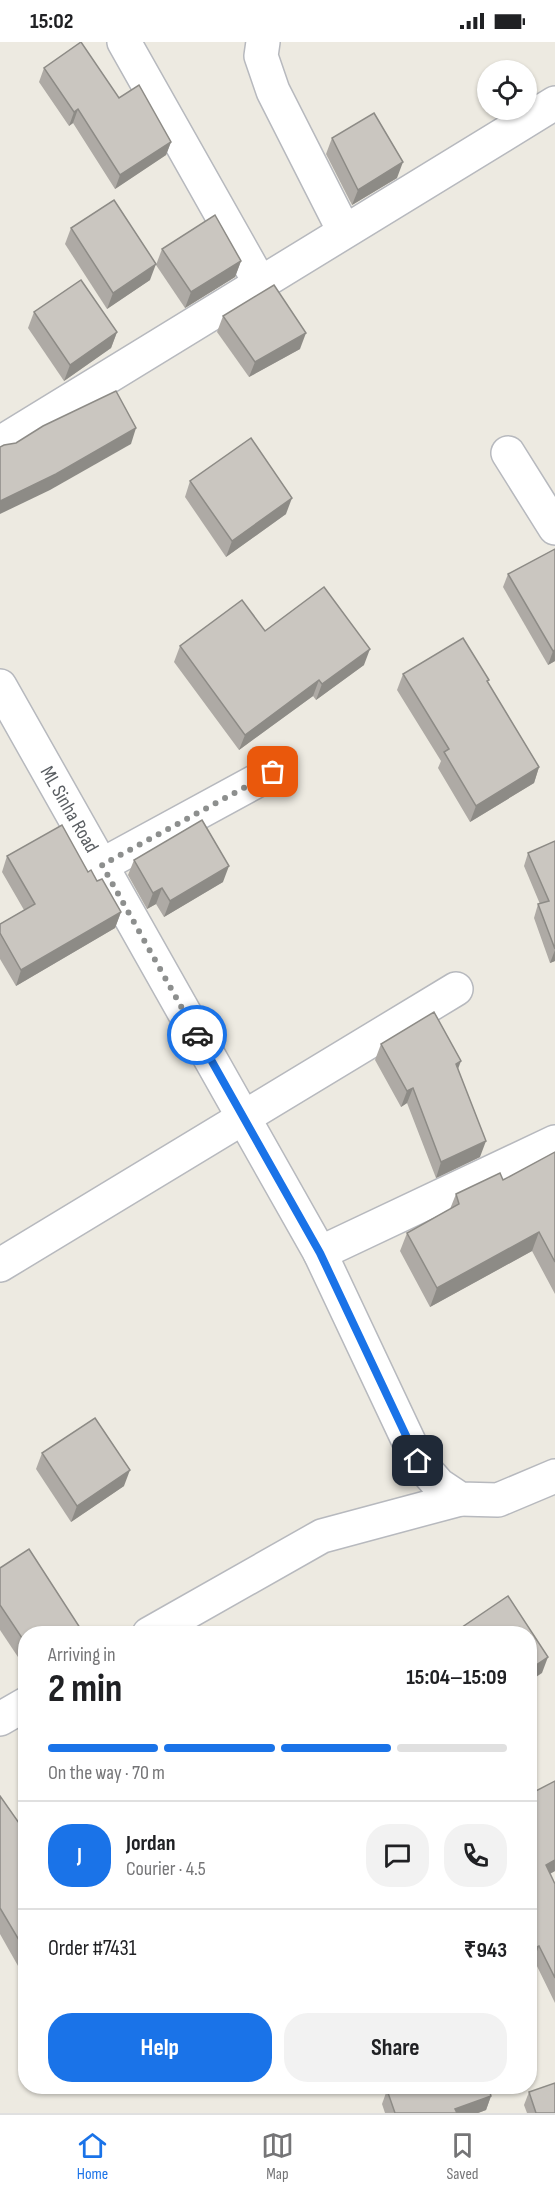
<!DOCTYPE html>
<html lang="en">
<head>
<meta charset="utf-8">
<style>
	:root { --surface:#fff; --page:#f2f2f2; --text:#202124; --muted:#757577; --line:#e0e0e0; --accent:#1a73e8 }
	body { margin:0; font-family:"Sofia Sans Condensed",sans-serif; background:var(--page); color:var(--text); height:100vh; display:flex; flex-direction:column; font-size:22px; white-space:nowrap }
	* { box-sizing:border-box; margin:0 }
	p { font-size:20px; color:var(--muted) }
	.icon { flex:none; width:33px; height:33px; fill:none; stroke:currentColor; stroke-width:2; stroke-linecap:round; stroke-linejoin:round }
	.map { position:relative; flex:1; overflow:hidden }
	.side { position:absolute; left:18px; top:1584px; width:519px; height:468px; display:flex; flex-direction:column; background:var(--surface); border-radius:24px; box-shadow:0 2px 4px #0004 }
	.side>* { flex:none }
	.buttons { position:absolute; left:477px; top:18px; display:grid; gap:12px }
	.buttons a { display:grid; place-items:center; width:60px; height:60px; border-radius:50%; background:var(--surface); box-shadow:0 2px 4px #0004; font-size:30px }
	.pin { position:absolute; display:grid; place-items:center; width:51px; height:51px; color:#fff; margin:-26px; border-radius:12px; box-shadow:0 3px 9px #0006 }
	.courier { position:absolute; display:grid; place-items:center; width:60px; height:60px; margin:-30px; border:4px solid #1a73e8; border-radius:50%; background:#fff; color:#222; box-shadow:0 2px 8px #0007 }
	.head em { font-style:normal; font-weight:700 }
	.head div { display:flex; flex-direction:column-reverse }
	.head { display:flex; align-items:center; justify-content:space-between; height:102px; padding:0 30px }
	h1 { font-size:39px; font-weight:700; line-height:45px }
	.bar { display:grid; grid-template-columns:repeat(4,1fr); gap:9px 6px; align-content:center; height:72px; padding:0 30px }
	.bar i { height:8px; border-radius:4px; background:var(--line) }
	.bar .current { background:var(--accent) }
	.bar p { grid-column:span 4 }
	.line { display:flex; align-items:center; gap:15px; padding:0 30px; border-top:2px solid var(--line) }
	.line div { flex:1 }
	.round { display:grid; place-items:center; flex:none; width:63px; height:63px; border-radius:24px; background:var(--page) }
	.cta { display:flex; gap:12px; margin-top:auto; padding:12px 30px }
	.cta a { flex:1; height:69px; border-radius:24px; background:var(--accent); color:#fff; font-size:24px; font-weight:700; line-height:69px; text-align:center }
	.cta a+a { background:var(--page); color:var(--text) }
	.status { display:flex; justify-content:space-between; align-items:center; height:42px; padding:0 30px; background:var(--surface); direction:ltr }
	.status svg { height:16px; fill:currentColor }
	.tabs { display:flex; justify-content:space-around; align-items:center; height:84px; border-top:2px solid var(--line); background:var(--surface); font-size:16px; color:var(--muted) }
	.tabs a { display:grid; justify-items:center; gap:3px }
	.tabs .current { color:var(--accent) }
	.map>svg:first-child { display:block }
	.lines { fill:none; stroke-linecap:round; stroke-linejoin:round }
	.minor-casing { stroke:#b7b9be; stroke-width:36 }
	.minor { stroke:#fff; stroke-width:33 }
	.wall { fill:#aeaaa5 }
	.shaded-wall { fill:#8d8b86 }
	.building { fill:#cac6c0; stroke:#8d8b86; stroke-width:1.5 }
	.done { stroke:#8d8f8e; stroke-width:6; stroke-dasharray:0 10.8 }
	.route { stroke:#1a73e8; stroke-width:8 }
	.labels { text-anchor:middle; stroke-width:5; stroke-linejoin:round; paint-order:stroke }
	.street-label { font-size:20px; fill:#5a5e62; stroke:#fff }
</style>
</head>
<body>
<div class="status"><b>15:02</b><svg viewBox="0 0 49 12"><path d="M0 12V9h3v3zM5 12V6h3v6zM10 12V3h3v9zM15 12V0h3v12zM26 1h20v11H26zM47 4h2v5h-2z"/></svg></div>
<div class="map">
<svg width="555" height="2071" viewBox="0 0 555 2071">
	<rect width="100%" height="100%" fill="#edeae1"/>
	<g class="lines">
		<g class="minor-casing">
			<g id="minor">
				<path d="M124,0L260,241"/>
				<path d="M263,0L261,14L273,49L344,189"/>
				<path d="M0,401L555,61"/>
				<path d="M508,411L555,486"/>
				<path d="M0,644L320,1211L418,1419L439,1443L460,1457L498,1458L555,1434"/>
				<path d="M102,823L273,730"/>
				<path d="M320,1211L555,1100"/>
				<path d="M0,1223L456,947"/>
				<path d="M149,1592L322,1494L460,1457"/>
				<path d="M0,1677L26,1662"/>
			</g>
		</g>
		<use href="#minor" class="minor"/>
	</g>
	<g class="wall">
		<path d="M44,26L119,56L171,100L166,113L115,147L73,81L69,84L39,40Z"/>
		<path d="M332,96L397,136L352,163L326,112Z"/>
		<path d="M71,186L150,238L107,267L65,202Z"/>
		<path d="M162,207L241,219L235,235L185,266L156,223Z"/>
		<path d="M34,270L117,290L111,306L64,339L28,286Z"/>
		<path d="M223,274L300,307L249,335L217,290Z"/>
		<path d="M190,439L286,472L226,515L185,455Z"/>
		<path d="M555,507V619L548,623L503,545L508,532Z"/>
		<path d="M265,589L364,623L316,658L313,654L239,708L174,620L180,604Z"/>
		<path d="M403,632L488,641L539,725L534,741L470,780L438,726L441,719L397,648Z"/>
		<path d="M555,799V919L550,921L534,876L538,862H540L524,824L528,811Z"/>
		<path d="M7,814L88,830L97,839L121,870L115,886L16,944L0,917V882L24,868L2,830Z"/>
		<path d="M134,818L223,840L164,875L156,862L147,867L128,833Z"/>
		<path d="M381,1002L458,1027L480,1115L436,1136L407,1061L401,1065L375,1018Z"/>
		<path d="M555,1110V1252L532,1209L430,1265L400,1209L407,1191L450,1167L456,1152L503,1138Z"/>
		<path d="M42,1411L124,1444L71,1480L36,1427Z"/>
		<path d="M0,1526L26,1592V1627L0,1588Z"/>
		<path d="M555,1739V1829L550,1832L555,1842V1961L534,1918Z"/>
		<path d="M0,1754L26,1791V1929L22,1931L0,1892Z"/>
		<path d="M387,2048L491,2054L486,2068L478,2071H385L382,2062Z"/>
		<path d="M529,2050L555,2071H527L524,2063Z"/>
	</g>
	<g class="shaded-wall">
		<path d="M78,67L73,81L69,84L74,70Z"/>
		<path d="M171,100L166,113L115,147L120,133Z"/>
		<path d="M403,120L397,136L352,163L358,148Z"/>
		<path d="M241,219L235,235L185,266L191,250Z"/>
		<path d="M156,222L150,238L107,267L113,251Z"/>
		<path d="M117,290L111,306L64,339L70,323Z"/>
		<path d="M306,291L300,307L249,335L255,320Z"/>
		<path d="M136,386L131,402L50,448L0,472V459Z"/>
		<path d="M292,456L286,472L226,515L232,499Z"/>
		<path d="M370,607L364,623L316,658L322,642Z"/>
		<path d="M555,608V619L548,623L553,609Z"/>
		<path d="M319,638L313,654L239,708L245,693Z"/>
		<path d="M539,725L534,741L470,780L476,764Z"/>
		<path d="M229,824L223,840L164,875L170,859Z"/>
		<path d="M162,846L156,862L147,867L153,851Z"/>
		<path d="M121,870L115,886L16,944L21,928Z"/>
		<path d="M555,908V919L550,921Z"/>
		<path d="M461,1019L455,1035L456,1022Z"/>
		<path d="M413,1046L407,1061L401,1065L407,1049Z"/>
		<path d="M486,1099L480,1115L436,1136L441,1120Z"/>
		<path d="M539,1190L532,1209L430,1265L437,1246Z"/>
		<path d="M130,1428L124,1444L71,1480L77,1464Z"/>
		<path d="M548,1615L542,1631L530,1639V1627Z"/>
		<path d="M555,1818V1829L541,1836L546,1823Z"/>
		<path d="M539,1904L534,1918L530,1920V1908Z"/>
		<path d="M491,2054L486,2068L478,2071H454L455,2067Z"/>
	</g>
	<g class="building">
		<path d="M81,0L119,56L139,43L171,100L120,133L78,67L74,70L44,26Z"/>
		<path d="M374,71L403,120L358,148L332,96Z"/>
		<path d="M114,158L156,222L113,251L71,186Z"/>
		<path d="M215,173L241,219L191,250L162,207Z"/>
		<path d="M81,238L117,290L70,323L34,270Z"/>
		<path d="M274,243L306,291L255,320L223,274Z"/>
		<path d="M116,349L136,386L56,432L0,459V405L4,403L16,401L43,384Z"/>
		<path d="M251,396L292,456L232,499L190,439Z"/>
		<path d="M555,507V608L553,609L508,532Z"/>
		<path d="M324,545L370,607L322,642L319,638L245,693L180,604L242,558L265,589Z"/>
		<path d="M463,596L489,638L487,639L539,725L476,764L444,710L449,707L403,632Z"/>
		<path d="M202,778L229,824L170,859L162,846L153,851L134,818Z"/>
		<path d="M62,783L88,830L91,828L97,839L102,837L121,870L21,928L0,891V882L35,862L7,814Z"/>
		<path d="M555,799V907L538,862L549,859L528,811Z"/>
		<path d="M434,970L461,1019L456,1022L486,1099L441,1120L413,1046L407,1049L381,1002Z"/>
		<path d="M555,1110V1220L539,1190L437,1246L407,1191L459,1162L456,1152L500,1131L503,1138Z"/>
		<path d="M95,1376L130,1428L77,1464L42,1411Z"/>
		<path d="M29,1507L84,1592H26V1602L0,1563V1526Z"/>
		<path d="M508,1554L548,1615L530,1627V1592H452Z"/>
		<path d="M555,1739V1818L546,1823L555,1842V1936L539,1904L530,1908V1752Z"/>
		<path d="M0,1754L26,1791V1910L0,1866Z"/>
		<path d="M555,2041V2071H536L529,2050Z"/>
		<path d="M398,2044H488L491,2054L455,2067L457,2071H395L387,2048Z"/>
	</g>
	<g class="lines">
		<path class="done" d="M197,993L102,823L273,730"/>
		<path class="route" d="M197,993L320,1211L418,1419"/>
	</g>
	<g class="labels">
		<g class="street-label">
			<text transform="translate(70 767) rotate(60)" y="7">ML Sinha Road</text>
		</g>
	</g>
</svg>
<div class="buttons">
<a><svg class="icon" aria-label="locate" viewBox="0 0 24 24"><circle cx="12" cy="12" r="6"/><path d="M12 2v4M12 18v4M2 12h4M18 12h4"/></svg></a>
</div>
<div class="pin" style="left:273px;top:730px;background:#ea580c"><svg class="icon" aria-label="bag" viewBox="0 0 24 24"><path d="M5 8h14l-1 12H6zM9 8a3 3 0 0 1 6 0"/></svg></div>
<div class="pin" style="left:418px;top:1419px;background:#1f2937"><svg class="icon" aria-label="home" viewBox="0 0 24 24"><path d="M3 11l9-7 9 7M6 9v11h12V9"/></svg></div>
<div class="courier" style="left:197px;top:993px"><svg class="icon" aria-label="car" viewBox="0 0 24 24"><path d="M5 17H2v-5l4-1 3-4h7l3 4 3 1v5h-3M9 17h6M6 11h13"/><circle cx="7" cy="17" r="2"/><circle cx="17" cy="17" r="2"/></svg></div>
<section class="side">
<div class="head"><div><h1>2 min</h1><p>Arriving in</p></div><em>15:04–15:09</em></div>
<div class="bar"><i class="current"></i><i class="current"></i><i class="current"></i><i></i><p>On the way · 70 m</p></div>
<div class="line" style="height:108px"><b class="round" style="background:var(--accent);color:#fff">J</b><div><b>Jordan</b><p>Courier · 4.5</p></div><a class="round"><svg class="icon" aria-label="chat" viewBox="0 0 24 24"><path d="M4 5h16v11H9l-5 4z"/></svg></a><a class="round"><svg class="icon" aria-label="phone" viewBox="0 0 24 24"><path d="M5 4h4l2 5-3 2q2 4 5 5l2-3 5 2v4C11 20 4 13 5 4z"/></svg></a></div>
<div class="line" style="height:78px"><div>Order #7431</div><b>₹943</b></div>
<div class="cta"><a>Help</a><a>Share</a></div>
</section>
</div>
<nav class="tabs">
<a class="current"><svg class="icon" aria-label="home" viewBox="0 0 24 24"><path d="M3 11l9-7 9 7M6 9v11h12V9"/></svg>Home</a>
<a><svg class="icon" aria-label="map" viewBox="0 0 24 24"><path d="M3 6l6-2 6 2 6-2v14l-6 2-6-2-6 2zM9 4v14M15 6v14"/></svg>Map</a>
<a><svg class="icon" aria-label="saved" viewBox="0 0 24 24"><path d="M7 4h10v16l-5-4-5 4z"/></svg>Saved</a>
</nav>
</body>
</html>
